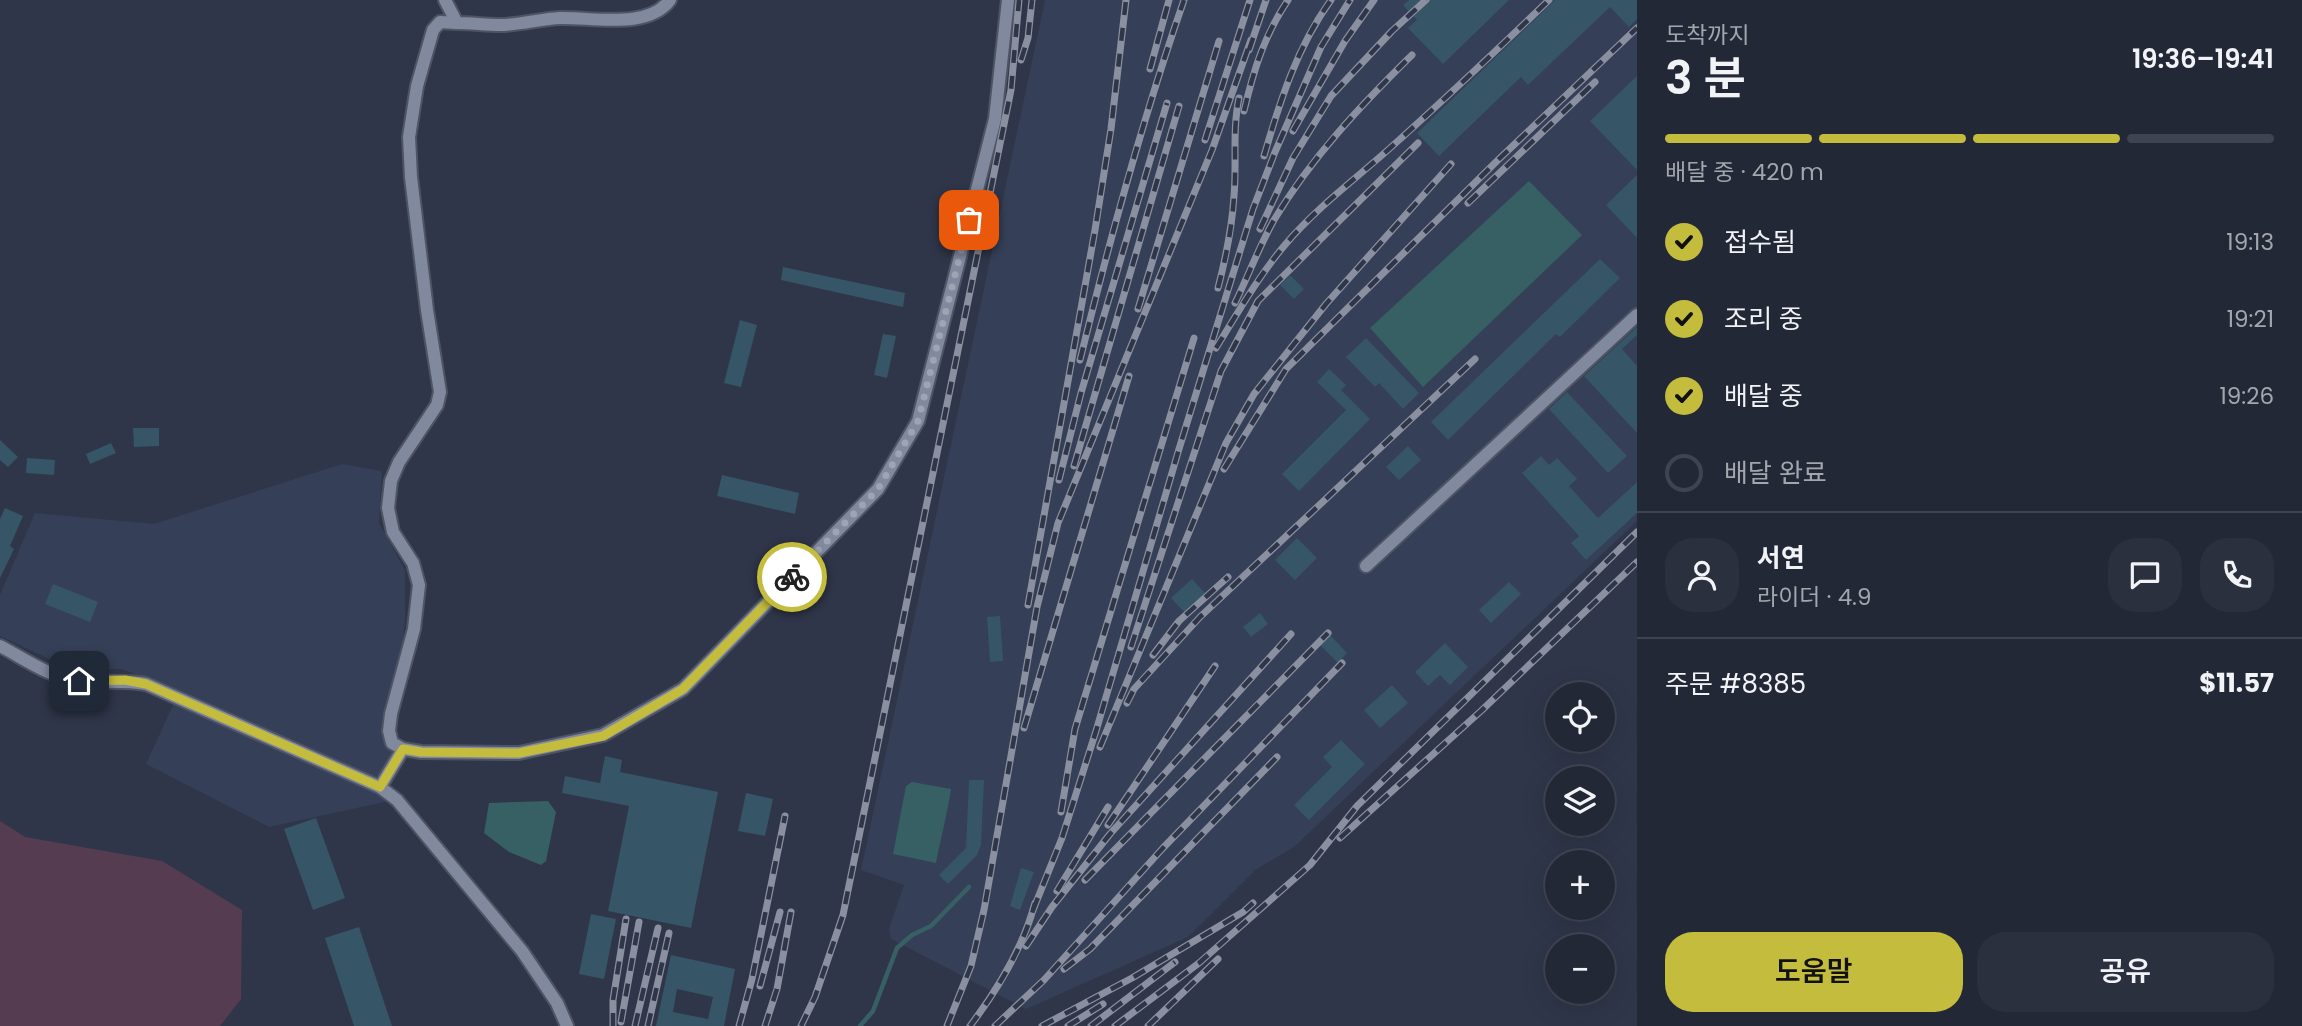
<!DOCTYPE html>
<html lang="ko">
<head>
<meta charset="utf-8">
<style>
	:root { --surface:#232837; --page:#2b303f; --text:#f1f3f6; --muted:#a3a6ad; --line:#404452; --accent:#c4bc3d }
	body { margin:0; font-family:Poppins,"Noto Sans KR",sans-serif; background:var(--page); color:var(--text); height:100vh; display:flex; flex-direction:column; font-size:26px; white-space:nowrap }
	* { box-sizing:border-box; margin:0 }
	p { font-size:23px; color:var(--muted) }
	.icon { flex:none; width:38px; height:38px; fill:none; stroke:currentColor; stroke-width:2; stroke-linecap:round; stroke-linejoin:round }
	.map { position:relative; flex:1; overflow:hidden }
	.side { display:flex; flex-direction:column; background:var(--surface); width:665px }
	.side>* { flex:none }
	.fabs { position:absolute; left:1545px; top:682px; display:grid; gap:14px }
	.fabs a { display:grid; place-items:center; width:70px; height:70px; border-radius:50%; background:var(--surface); box-shadow:0 7px 28px #0002,0 0 0 2px var(--line); font-size:35px }
	.pin { position:absolute; display:grid; place-items:center; width:60px; height:60px; color:#fff; margin:-30px; border-radius:14px; box-shadow:0 4px 10px #0006 }
	.courier { position:absolute; display:grid; place-items:center; width:70px; height:70px; margin:-35px; border:5px solid #c4bc3d; border-radius:50%; background:#fff; color:#222; box-shadow:0 2px 9px #0007 }
	.headline em { font-style:normal; font-weight:600 }
	.headline div { display:flex; flex-direction:column-reverse }
	.headline { display:flex; align-items:center; justify-content:space-between; height:119px; padding:0 28px }
	h1 { font-size:46px; font-weight:600; line-height:52px }
	.bar { display:grid; grid-template-columns:repeat(4,1fr); gap:10px 7px; align-content:center; height:84px; padding:0 28px }
	.bar i { height:9px; border-radius:5px; background:var(--line) }
	.bar .active { background:var(--accent) }
	.bar p { grid-column:span 4 }
	.line { display:flex; align-items:center; gap:18px; padding:0 28px; border-top:2px solid var(--line) }
	.line div { flex:1 }
	.round { display:grid; place-items:center; flex:none; width:74px; height:74px; border-radius:28px; background:var(--page) }
	ol { padding:0 28px; list-style:none }
	li { display:flex; align-items:center; gap:21px; height:77px }
	li p { margin-inline-start:auto }
	li .icon { padding:7px; border-radius:50%; background:var(--accent); color:#111; stroke-width:4 }
	li:last-child { color:var(--muted) }
	li i { width:38px; height:38px; border:4px solid var(--line); border-radius:50% }
	.cta { display:flex; gap:14px; margin-top:auto; padding:14px 28px }
	.cta a { flex:1; height:80px; border-radius:28px; background:var(--accent); color:#111; font-size:28px; font-weight:600; line-height:80px; text-align:center }
	.cta a+a { background:var(--page); color:var(--text) }
	main { display:flex; flex:1; min-height:0 }
	.map>svg:first-child { display:block }
	.built { fill:#353f57 }
	.green { fill:#563c51 }
	.water { fill:#366064 }
	.lines { fill:none; stroke-linecap:round; stroke-linejoin:round }
	.stream { stroke:#366064; stroke-width:4.5 }
	.building { fill:#365567; fill-rule:evenodd }
	.minor-casing { stroke:#4e5464; stroke-width:16 }
	.minor { stroke:#80899e; stroke-width:12 }
	.rail-casing { stroke:#8a909f; stroke-width:7 }
	.rail { stroke:#2f3649; stroke-width:4.5; stroke-dasharray:13; stroke-linecap:butt }
	.done { stroke:#9fa4b3; stroke-width:7; stroke-dasharray:0 12.6 }
	.route { stroke:#c4bc3d; stroke-width:9 }
</style>
</head>
<body>
<main>
<div class="map">
<svg width="1637" height="1026" viewBox="0 0 1637 1026">
	<rect width="100%" height="100%" fill="#2f3649"/>
	<g class="built">
		<path d="M1045,0H1637V521L1294,847L1255,870L1188,937L1026,1009L891,939L889,929L904,885L861,870Z"/>
		<path d="M342,464L382,471L379,523L405,570V620L389,801L269,827L146,764L179,692L122,669H71L0,636V595L35,513L154,524Z"/>
	</g>
	<path class="green" d="M0,821L25,837L162,861L242,910L241,999L220,1026H0Z"/>
	<g class="water">
		<path d="M1529,181L1582,235L1423,387L1370,328Z"/>
		<path d="M912,782L951,789C947,815 941,837 936,863L893,854L906,786Z"/>
		<path d="M548,801L556,812L546,861L541,865L509,852L484,833L489,803Z"/>
	</g>
	<g class="lines">
		<path class="stream" d="M860,1026L873,1011L897,948L912,935L931,926L969,887"/>
	</g>
	<g class="building">
		<path d="M1409,0H1509L1443,64L1408,28L1417,20L1403,5Z"/>
		<path d="M1555,0H1637V19L1629,27L1610,7L1528,85L1521,77L1439,156L1417,133Z"/>
		<path d="M1637,76V170L1590,121Z"/>
		<path d="M1637,175V238L1606,205Z"/>
		<path d="M1600,259L1620,278L1560,337L1556,334L1448,440L1431,422Z"/>
		<path d="M783,267L905,293L903,307L781,280Z"/>
		<path d="M1290,275L1304,289L1294,299L1280,285Z"/>
		<path d="M740,320L757,325L741,387L724,383Z"/>
		<path d="M1637,327V335L1622,349L1637,366V433L1584,376Z"/>
		<path d="M883,334L896,336L887,378L874,375Z"/>
		<path d="M1366,338L1419,393L1403,409L1379,383L1375,387L1346,357Z"/>
		<path d="M1329,369L1346,385L1341,390L1370,419L1299,491L1282,474L1346,410L1317,382Z"/>
		<path d="M1567,392L1627,456L1608,473L1549,409Z"/>
		<path d="M133,428H159V446L134,447Z"/>
		<path d="M0,440L18,457L8,467L0,460Z"/>
		<path d="M111,443L116,453L90,464L86,454Z"/>
		<path d="M1408,446L1421,460L1399,480L1386,467Z"/>
		<path d="M1541,456L1549,465L1557,458L1577,479L1569,486L1598,518L1637,482V513L1586,560L1571,543L1579,536L1522,473Z"/>
		<path d="M27,458L55,460L54,475L26,473Z"/>
		<path d="M722,475L799,493L795,514L717,496Z"/>
		<path d="M5,508L23,516L10,546L14,549L0,578V519Z"/>
		<path d="M1297,538L1317,558L1295,580L1275,560Z"/>
		<path d="M1192,579L1205,593L1185,613L1171,598Z"/>
		<path d="M1509,582L1521,594L1491,623L1479,610Z"/>
		<path d="M53,584L98,602L90,622L45,604Z"/>
		<path d="M1260,613L1268,624L1251,637L1243,627Z"/>
		<path d="M1000,616L1003,661L990,662L987,617Z"/>
		<path d="M1330,635L1347,653L1338,663L1320,645Z"/>
		<path d="M1445,643L1468,667L1450,685L1440,675L1428,686L1415,672Z"/>
		<path d="M1392,685L1408,703L1380,728L1364,710Z"/>
		<path d="M1341,740L1365,764L1309,820L1294,805L1332,767L1323,757Z"/>
		<path d="M605,756L622,760L620,772L718,792L691,928L608,911L629,806L562,793L565,776L600,783Z"/>
		<path d="M969,780H984L981,845L977,855L948,884L939,875L966,848Z"/>
		<path d="M746,793L773,799L765,836L738,831Z"/>
		<path d="M316,818L345,898L313,910L284,829Z"/>
		<path d="M1021,868L1034,872L1020,910L1010,906Z"/>
		<path d="M591,914L616,919L604,979L579,974Z"/>
		<path d="M359,927L392,1026H354L325,938Z"/>
		<path d="M671,955L735,969L724,1026H656ZM677,989L713,997L708,1019L673,1012Z"/>
	</g>
	<g class="lines">
		<g class="minor-casing">
			<g id="minor">
				<path d="M445,0L457,23C471,23 486,25 500,25C520,25 540,19 560,18C592,17 648,30 670,0"/>
				<path d="M1366,566L1637,315"/>
				<path d="M0,646C25,659 52,679 81,681C103,683 123,680 146,684L380,787L397,800L522,951L557,1003L567,1026"/>
				<path d="M403,749L392,743L389,731L391,714L414,629L419,585L413,563L393,532L388,508L391,481L399,462L437,405L440,392L427,310L411,177L409,137L417,86L433,30L440,22L457,23"/>
				<path d="M380,787L403,749L421,752L519,753L603,735L683,689L878,489L918,421L995,119L1008,0"/>
			</g>
		</g>
		<use href="#minor" class="minor"/>
		<g class="rail-casing">
			<g id="rail">
				<path d="M1249,50L1266,0"/>
				<path d="M1021,60L1028,38L1032,0"/>
				<path d="M1150,69L1169,0"/>
				<path d="M1244,111C1254,69 1264,36 1288,0"/>
				<path d="M1293,131L1345,41L1374,0"/>
				<path d="M1205,140L1250,0"/>
				<path d="M1264,156C1280,101 1297,47 1331,0"/>
				<path d="M1468,203L1595,82"/>
				<path d="M1260,229L1293,158L1331,96L1392,31L1426,0"/>
				<path d="M1218,288C1226,257 1232,228 1234,196C1237,163 1232,131 1239,98"/>
				<path d="M1235,303C1248,276 1259,247 1274,220C1311,158 1361,105 1412,55"/>
				<path d="M1138,309L1219,41"/>
				<path d="M1216,348C1237,314 1258,277 1284,246C1315,209 1353,181 1389,149C1444,100 1497,50 1549,0"/>
				<path d="M1080,360C1110,238 1143,118 1184,0"/>
				<path d="M1074,466L1179,106"/>
				<path d="M1224,469L1286,369L1499,159L1637,28"/>
				<path d="M1059,480L1081,393L1167,103"/>
				<path d="M1028,605L1095,230L1111,129L1126,0"/>
				<path d="M1131,647L1221,371L1258,301L1418,143"/>
				<path d="M1153,655L1179,621L1228,577"/>
				<path d="M1127,703L1134,689L1200,617L1475,359"/>
				<path d="M1024,728L1129,376"/>
				<path d="M1100,747L1226,443L1254,394L1326,304L1451,164"/>
				<path d="M1061,812L1075,729L1194,338"/>
				<path d="M1108,825L1215,666"/>
				<path d="M1340,838L1481,711L1637,562"/>
				<path d="M1085,880L1328,633"/>
				<path d="M1057,891L1108,807"/>
				<path d="M1033,910L1062,838L1096,731L1179,449L1253,209L1275,152L1321,47L1350,0"/>
				<path d="M1026,946L1052,907L1110,834L1291,634"/>
				<path d="M1064,969L1090,949L1277,757"/>
				<path d="M760,986L780,912"/>
				<path d="M621,1022L639,922"/>
				<path d="M613,1026V1000L626,919"/>
				<path d="M635,1026L658,928"/>
				<path d="M648,1026L669,933"/>
				<path d="M739,1026L752,979L785,816"/>
				<path d="M765,1026L777,989L791,912"/>
				<path d="M801,1026L815,997L843,915L1011,90L1019,0"/>
				<path d="M947,1026L971,966L984,910L1037,607L1058,523L1212,150L1251,40"/>
				<path d="M970,1026C998,989 1023,948 1035,903"/>
				<path d="M995,1026L1044,980L1163,848L1342,663"/>
				<path d="M1042,1026L1132,978L1243,912L1253,903"/>
				<path d="M1068,1026L1103,1004"/>
				<path d="M1091,1026L1175,962"/>
				<path d="M1115,1026L1199,963L1310,865L1357,806L1637,532"/>
				<path d="M1148,1026L1218,959"/>
			</g>
		</g>
		<use href="#rail" class="rail"/>
	</g>
	<g class="lines">
		<path class="done" d="M792,577L878,489L918,421L969,220"/>
		<path class="route" d="M79,681L125,680L146,684L380,787L403,749L421,752L519,753L603,736L683,689L792,577"/>
	</g>
</svg>
<div class="fabs">
<a><svg class="icon" aria-label="locate" viewBox="0 0 24 24"><circle cx="12" cy="12" r="6"/><path d="M12 2v4M12 18v4M2 12h4M18 12h4"/></svg></a>
<a><svg class="icon" aria-label="layers" viewBox="0 0 24 24"><path d="M12 4l9 5-9 5-9-5zM3 14l9 5 9-5"/></svg></a>
<a>+</a>
<a>−</a>
</div>
<div class="pin" style="left:969px;top:220px;background:#ea580c"><svg class="icon" aria-label="bag" viewBox="0 0 24 24"><path d="M5 8h14l-1 12H6zM9 8a3 3 0 0 1 6 0"/></svg></div>
<div class="pin" style="left:79px;top:681px;background:#1f2937"><svg class="icon" aria-label="home" viewBox="0 0 24 24"><path d="M3 11l9-7 9 7M6 9v11h12V9"/></svg></div>
<div class="courier" style="left:792px;top:577px"><svg class="icon" aria-label="bike" viewBox="0 0 24 24"><circle cx="6" cy="16" r="4"/><circle cx="18" cy="16" r="4"/><path d="M6 16l4-8h5l3 8M10 8l3 8H6M13 5h3"/></svg></div>
</div>
<section class="side">
<div class="headline"><div><h1>3 분</h1><p>도착까지</p></div><em>19:36–19:41</em></div>
<div class="bar"><i class="active"></i><i class="active"></i><i class="active"></i><i></i><p>배달 중 · 420 m</p></div>
<ol>
<li><svg class="icon" aria-label="check" viewBox="0 0 24 24"><path d="M5 12l5 5 9-10"/></svg>접수됨<p>19:13</p></li>
<li><svg class="icon" aria-label="check" viewBox="0 0 24 24"><path d="M5 12l5 5 9-10"/></svg>조리 중<p>19:21</p></li>
<li><svg class="icon" aria-label="check" viewBox="0 0 24 24"><path d="M5 12l5 5 9-10"/></svg>배달 중<p>19:26</p></li>
<li><i></i>배달 완료</li>
</ol>
<div class="line" style="height:126px"><a class="round"><svg class="icon" aria-label="person" viewBox="0 0 24 24"><circle cx="12" cy="8" r="4"/><path d="M4 21q1-7 8-7t8 7"/></svg></a><div><b>서연</b><p>라이더 · 4.9</p></div><a class="round"><svg class="icon" aria-label="chat" viewBox="0 0 24 24"><path d="M4 5h16v11H9l-5 4z"/></svg></a><a class="round"><svg class="icon" aria-label="phone" viewBox="0 0 24 24"><path d="M5 4h4l2 5-3 2q2 4 5 5l2-3 5 2v4C11 20 4 13 5 4z"/></svg></a></div>
<div class="line" style="height:91px"><div>주문 #8385</div><b>$11.57</b></div>
<div class="cta"><a>도움말</a><a>공유</a></div>
</section>
</main>
</body>
</html>
